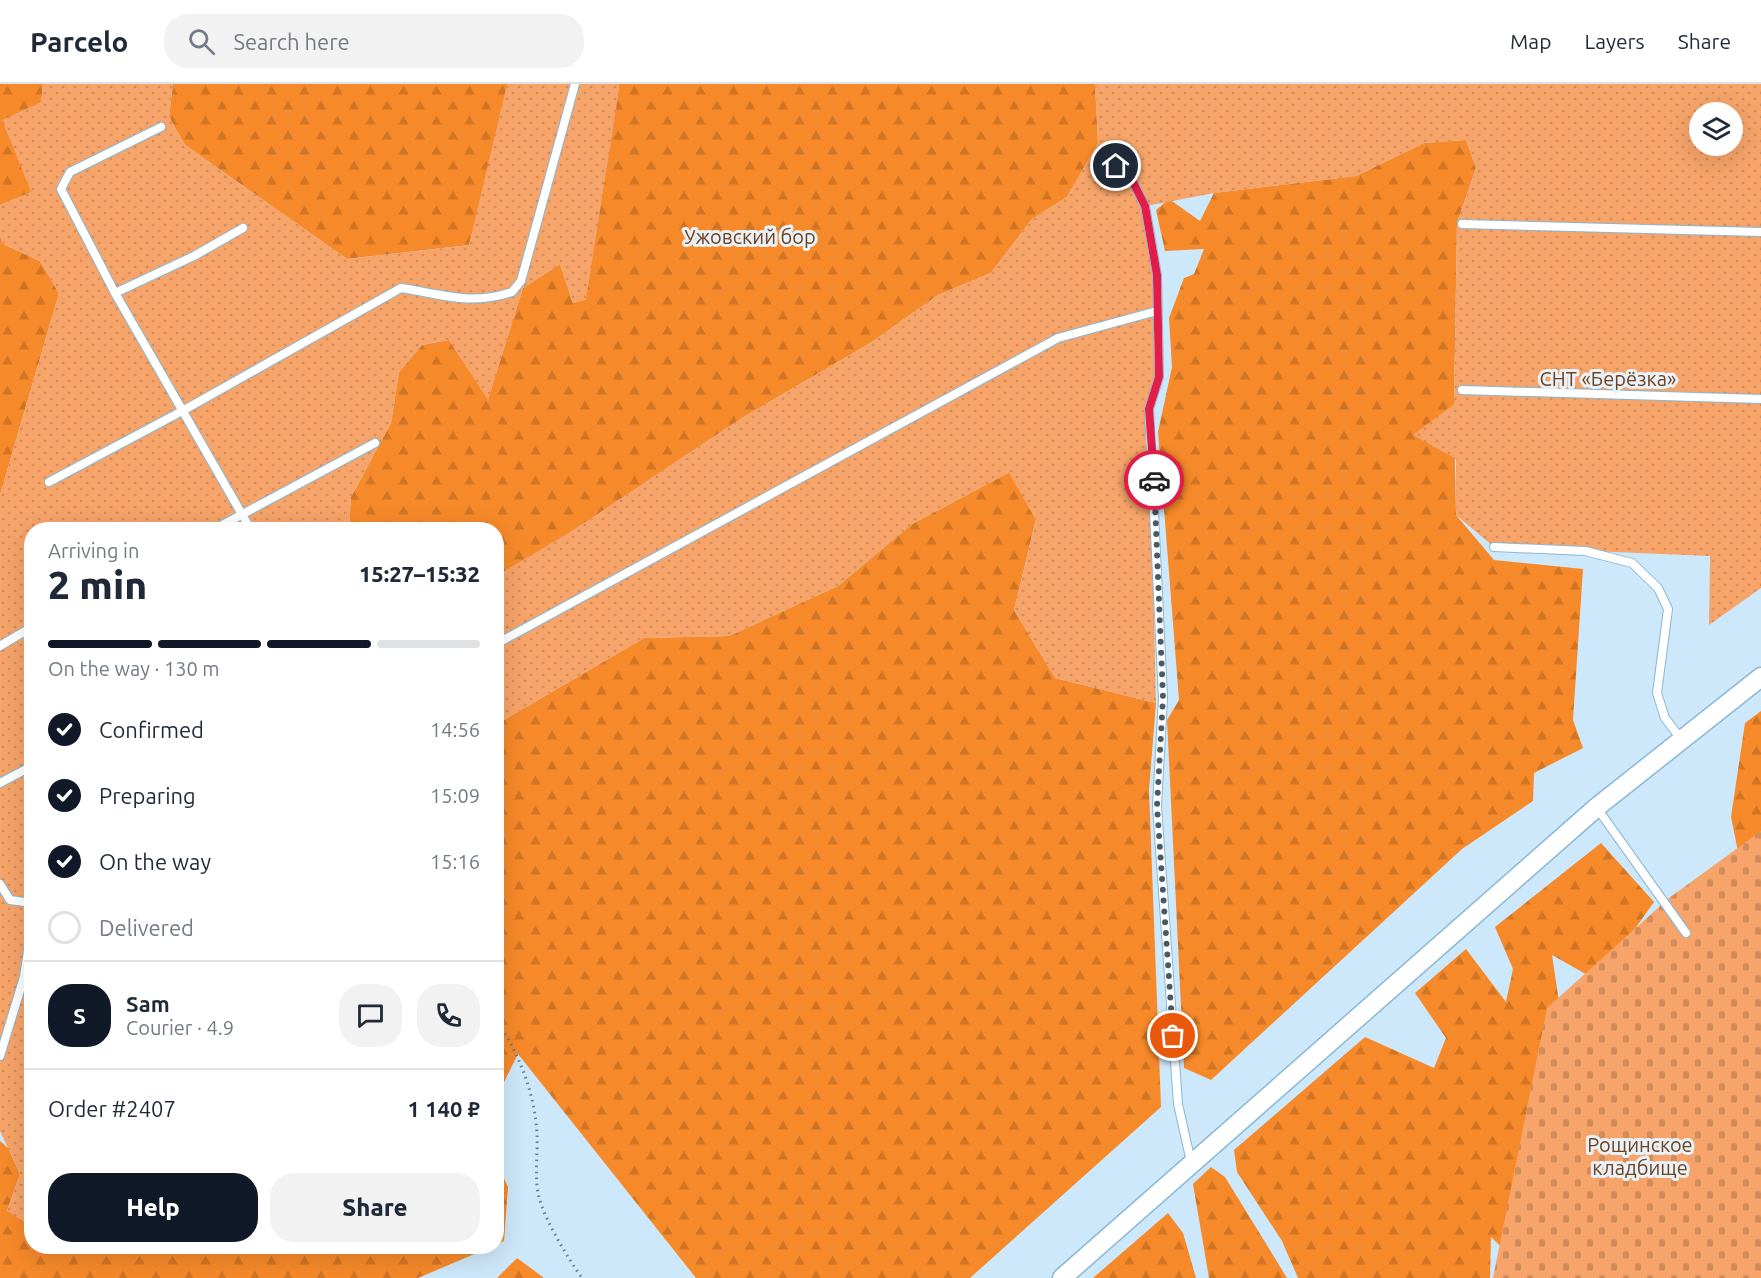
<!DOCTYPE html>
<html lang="en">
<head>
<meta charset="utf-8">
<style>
	:root { --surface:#fff; --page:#f2f2f3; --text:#1f2937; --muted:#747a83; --line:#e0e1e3; --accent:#111827 }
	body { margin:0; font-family:Ubuntu,sans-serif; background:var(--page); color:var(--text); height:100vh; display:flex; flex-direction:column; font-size:22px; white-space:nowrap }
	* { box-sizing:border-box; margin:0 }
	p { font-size:20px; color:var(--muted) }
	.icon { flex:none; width:33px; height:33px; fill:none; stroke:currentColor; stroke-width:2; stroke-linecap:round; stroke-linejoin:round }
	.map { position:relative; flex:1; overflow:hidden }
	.drawer { position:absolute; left:24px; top:438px; width:480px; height:732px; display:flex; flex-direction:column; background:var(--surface); border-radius:24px; box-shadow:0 6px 24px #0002 }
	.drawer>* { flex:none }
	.buttons { position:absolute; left:1689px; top:18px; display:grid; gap:12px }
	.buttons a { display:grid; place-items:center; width:54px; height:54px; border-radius:50%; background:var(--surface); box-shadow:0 6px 24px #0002; font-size:30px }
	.pin { position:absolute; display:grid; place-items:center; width:51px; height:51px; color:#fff; margin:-26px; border:3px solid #fff; border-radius:50%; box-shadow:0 2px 6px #0007 }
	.courier { position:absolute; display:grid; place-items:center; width:60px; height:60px; margin:-30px; border:4px solid #e11d48; border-radius:50%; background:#fff; color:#222; box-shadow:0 2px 8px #0007 }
	.headline em { font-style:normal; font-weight:800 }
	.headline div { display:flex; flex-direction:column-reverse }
	.headline { display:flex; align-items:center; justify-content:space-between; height:102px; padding:0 24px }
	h1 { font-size:39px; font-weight:800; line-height:45px }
	.bar { display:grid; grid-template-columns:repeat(4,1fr); gap:9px 6px; align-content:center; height:72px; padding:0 24px }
	.bar i { height:8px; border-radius:4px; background:var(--line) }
	.bar .selected { background:var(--accent) }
	.bar p { grid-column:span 4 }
	.line { display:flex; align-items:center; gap:15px; padding:0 24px; border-top:2px solid var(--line) }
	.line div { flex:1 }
	.round { display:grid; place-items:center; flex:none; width:63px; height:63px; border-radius:24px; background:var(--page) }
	ol { padding:0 24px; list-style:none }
	li { display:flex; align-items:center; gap:18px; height:66px }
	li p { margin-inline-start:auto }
	li .icon { padding:6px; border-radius:50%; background:var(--accent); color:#fff; stroke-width:4 }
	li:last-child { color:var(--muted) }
	li i { width:33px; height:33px; border:3px solid var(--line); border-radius:50% }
	.primary-button { display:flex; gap:12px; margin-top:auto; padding:12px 24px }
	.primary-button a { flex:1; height:69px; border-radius:24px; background:var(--accent); color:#fff; font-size:24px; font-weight:800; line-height:69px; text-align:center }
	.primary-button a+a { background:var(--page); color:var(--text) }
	header { display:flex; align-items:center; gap:36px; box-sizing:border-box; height:84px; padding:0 30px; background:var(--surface); border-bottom:2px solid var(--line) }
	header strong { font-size:28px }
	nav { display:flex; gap:33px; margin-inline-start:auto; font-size:21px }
	.search { width:420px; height:54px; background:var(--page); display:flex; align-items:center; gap:15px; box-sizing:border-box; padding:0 21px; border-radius:24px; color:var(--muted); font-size:22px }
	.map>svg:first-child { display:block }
	.forest { fill:url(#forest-firs) }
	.cemetery { fill:url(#cemetery-stones) }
	.garden { fill:url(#garden-dots); fill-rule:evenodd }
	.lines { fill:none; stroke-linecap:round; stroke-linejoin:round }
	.service-casing { stroke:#8ab8d4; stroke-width:10 }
	.tertiary-casing { stroke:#8ab8d4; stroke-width:21 }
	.path { stroke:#687c8a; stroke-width:3; stroke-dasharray:1.5 4.5; stroke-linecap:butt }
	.service { stroke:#fff; stroke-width:8 }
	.tertiary { stroke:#fff; stroke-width:18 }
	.done { stroke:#485a66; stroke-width:6; stroke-dasharray:0 10.8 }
	.route { stroke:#e11d48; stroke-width:8 }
	.labels { text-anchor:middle; stroke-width:6; stroke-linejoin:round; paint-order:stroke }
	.park-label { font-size:20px; fill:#6f4220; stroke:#e9f2f8 }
</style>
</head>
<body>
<header>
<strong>Parcelo</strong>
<div class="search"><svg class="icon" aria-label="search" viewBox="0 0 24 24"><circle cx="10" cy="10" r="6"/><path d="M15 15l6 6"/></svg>Search here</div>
<nav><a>Map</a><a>Layers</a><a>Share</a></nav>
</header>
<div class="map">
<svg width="1761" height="1194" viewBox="0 0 1761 1194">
	<defs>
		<pattern id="forest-firs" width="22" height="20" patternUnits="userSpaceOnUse" patternTransform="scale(1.5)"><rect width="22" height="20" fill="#f68929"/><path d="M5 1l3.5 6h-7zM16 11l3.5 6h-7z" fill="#d17524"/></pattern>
		<pattern id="cemetery-stones" width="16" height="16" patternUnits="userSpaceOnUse" patternTransform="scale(1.5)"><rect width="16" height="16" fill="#f6a469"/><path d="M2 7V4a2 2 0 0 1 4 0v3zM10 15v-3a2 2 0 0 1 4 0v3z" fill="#d18c5a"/></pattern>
		<pattern id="garden-dots" width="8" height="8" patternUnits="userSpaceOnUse" patternTransform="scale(1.5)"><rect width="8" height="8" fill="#f6a469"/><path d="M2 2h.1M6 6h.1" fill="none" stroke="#d18c5a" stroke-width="1.8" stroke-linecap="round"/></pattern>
	</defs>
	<rect width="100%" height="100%" fill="#cde8fa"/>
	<g class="forest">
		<path d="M0,0H43L32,108L0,121Z"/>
		<path d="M173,0H512L469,161L347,175L185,61L169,33Z"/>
		<path d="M619,0H1095L1098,59L1067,113L1032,135L991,189L938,211L872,258L742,334L571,448L497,492L496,446H349L351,413L391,339L399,288L422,261L449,256L488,315L523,204L560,180L573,219Z"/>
		<path d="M1466,56L1476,84L1457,139L1454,321L1456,431L1494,476L1583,485L1573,636L1583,664L1534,689L1533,717L1462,765L1211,996L1184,984L1167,636L1179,616L1158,348L1172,283L1169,234L1184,194L1194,190L1204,165L1165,167L1156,126L1169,115L1200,137L1214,109L1356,92L1424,59Z"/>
		<path d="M0,152L3,160L40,177L59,209L0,411Z"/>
		<path d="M1010,388L1036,435L1014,526L1055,594L1156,619L1149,706L1161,1023L970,1194H696L518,970L497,1012V640L644,554L729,552L838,502L912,440Z"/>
		<path d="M1761,627V803L1743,792L1731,733L1745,639Z"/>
		<path d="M1601,759L1654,818L1598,897L1552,871L1562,938L1514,1175L1491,1153L1490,1194H1298L1282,1157L1237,1088L1234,1066L1365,953L1434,984L1446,954L1415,909L1466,865L1506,918L1513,885L1495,843Z"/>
		<path d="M0,1057L8,1064L20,1090L7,1127L31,1135L32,1162L491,1163L418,1194H0Z"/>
		<path d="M496,1078L508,1103L504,1157L497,1160Z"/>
		<path d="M1211,1083L1225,1093L1287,1194H1209L1193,1100Z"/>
		<path d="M1168,1129L1183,1149L1196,1194H1093Z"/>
		<path d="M517,1174L544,1194H497Z"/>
	</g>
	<path class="cemetery" d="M1761,747V1194H1493L1547,924L1669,814Z"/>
	<g class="garden">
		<path d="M43,0H173L169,33L185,61L347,175L469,161L507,0H619V6L586,216L573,219L560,180L523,204L488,316L449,256L422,261L399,288L391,339L351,413L349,445L32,446V1137L24,1138L7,1127L20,1090L0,1047V411L59,209L40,177L3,160L0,152V121L31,108L2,36L41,18Z"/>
		<path d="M1095,0H1761V504L1709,541L1710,472L1494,463L1456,431V375L1413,351L1454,320L1457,139L1476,85L1466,56L1424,59L1356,92L1214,109L1146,122L1157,191L1159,293L1149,325L1156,619L1055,594L1014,526L1036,436L1009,389L912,440L838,502L729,552L644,554L497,640L496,492L571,448L742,334L872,258L938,211L991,189L1032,135L1067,113L1098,59ZM1700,28H1732V62H1700Z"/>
	</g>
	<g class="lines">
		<g class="service-casing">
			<g id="service">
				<path d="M161,43L70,88L61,105L115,209L251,446"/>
				<path d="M1103,74L1129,90L1145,122L1157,191L1159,293L1149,325L1163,614L1157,722L1178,1020L1191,1078"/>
				<path d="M1462,140L1761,148"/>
				<path d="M115,209L194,172L243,144"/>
				<path d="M1462,306L1761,315"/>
				<path d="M49,398L184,326L401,204C441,210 471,222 512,208L521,197L575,0"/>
				<path d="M213,446L375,359"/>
				<path d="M1494,463L1585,467L1632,479L1658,504L1668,525L1657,609L1665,634L1681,655"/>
				<path d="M496,560L1058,254L1157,227"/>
				<path d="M0,562L32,543"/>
				<path d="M0,699L32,682"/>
				<path d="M1597,724L1686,849"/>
				<path d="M0,800L10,816L32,819"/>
				<path d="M0,972L24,893L32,840"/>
			</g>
		</g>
		<g class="tertiary-casing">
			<path id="tertiary" d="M1062,1194L1597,723L1761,593"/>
		</g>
		<path class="path" d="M496,934C519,971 534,1006 537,1049C538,1070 534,1094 539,1113C544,1135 569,1176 582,1194"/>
		<use href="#service" class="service"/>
		<use href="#tertiary" class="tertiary"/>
	</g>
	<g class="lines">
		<path class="done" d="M1154,396L1163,614L1157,722L1173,952"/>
		<path class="route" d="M1116,82L1129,90L1145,122L1157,191L1159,293L1149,325L1154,396"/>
	</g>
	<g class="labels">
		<g class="park-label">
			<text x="750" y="160">Ужовский бор</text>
			<text x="1608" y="302">СНТ «Берёзка»</text>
			<text x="1640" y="1068">Рощинское<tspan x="1640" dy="23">кладбище</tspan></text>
		</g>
	</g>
</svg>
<div class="buttons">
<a><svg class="icon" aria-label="layers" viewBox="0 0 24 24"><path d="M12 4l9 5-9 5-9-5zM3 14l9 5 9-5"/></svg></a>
</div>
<div class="pin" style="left:1173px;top:952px;background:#ea580c"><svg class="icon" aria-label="bag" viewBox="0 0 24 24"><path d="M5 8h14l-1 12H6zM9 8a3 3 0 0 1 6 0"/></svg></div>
<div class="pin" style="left:1116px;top:82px;background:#1f2937"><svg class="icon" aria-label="home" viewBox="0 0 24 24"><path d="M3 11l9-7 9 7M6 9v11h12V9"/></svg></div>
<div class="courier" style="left:1154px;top:396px"><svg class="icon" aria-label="car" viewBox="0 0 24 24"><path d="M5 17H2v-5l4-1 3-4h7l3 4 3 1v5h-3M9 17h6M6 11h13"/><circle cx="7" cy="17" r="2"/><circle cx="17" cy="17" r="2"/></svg></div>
<section class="drawer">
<div class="headline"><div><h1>2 min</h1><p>Arriving in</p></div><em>15:27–15:32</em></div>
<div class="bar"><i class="selected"></i><i class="selected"></i><i class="selected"></i><i></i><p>On the way · 130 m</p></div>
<ol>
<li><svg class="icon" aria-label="check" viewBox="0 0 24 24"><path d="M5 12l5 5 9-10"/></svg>Confirmed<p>14:56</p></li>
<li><svg class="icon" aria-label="check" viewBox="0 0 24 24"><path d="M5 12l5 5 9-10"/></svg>Preparing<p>15:09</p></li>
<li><svg class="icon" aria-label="check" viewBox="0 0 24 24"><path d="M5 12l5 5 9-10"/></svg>On the way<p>15:16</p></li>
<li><i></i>Delivered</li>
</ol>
<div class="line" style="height:108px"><b class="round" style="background:var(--accent);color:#fff">S</b><div><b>Sam</b><p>Courier · 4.9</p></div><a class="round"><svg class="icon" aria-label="chat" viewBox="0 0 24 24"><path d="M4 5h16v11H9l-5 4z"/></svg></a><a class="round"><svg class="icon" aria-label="phone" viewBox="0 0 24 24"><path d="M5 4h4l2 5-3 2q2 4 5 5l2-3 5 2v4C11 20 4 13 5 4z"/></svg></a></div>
<div class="line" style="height:78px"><div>Order #2407</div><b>1 140 ₽</b></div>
<div class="primary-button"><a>Help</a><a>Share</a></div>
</section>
</div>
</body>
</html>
